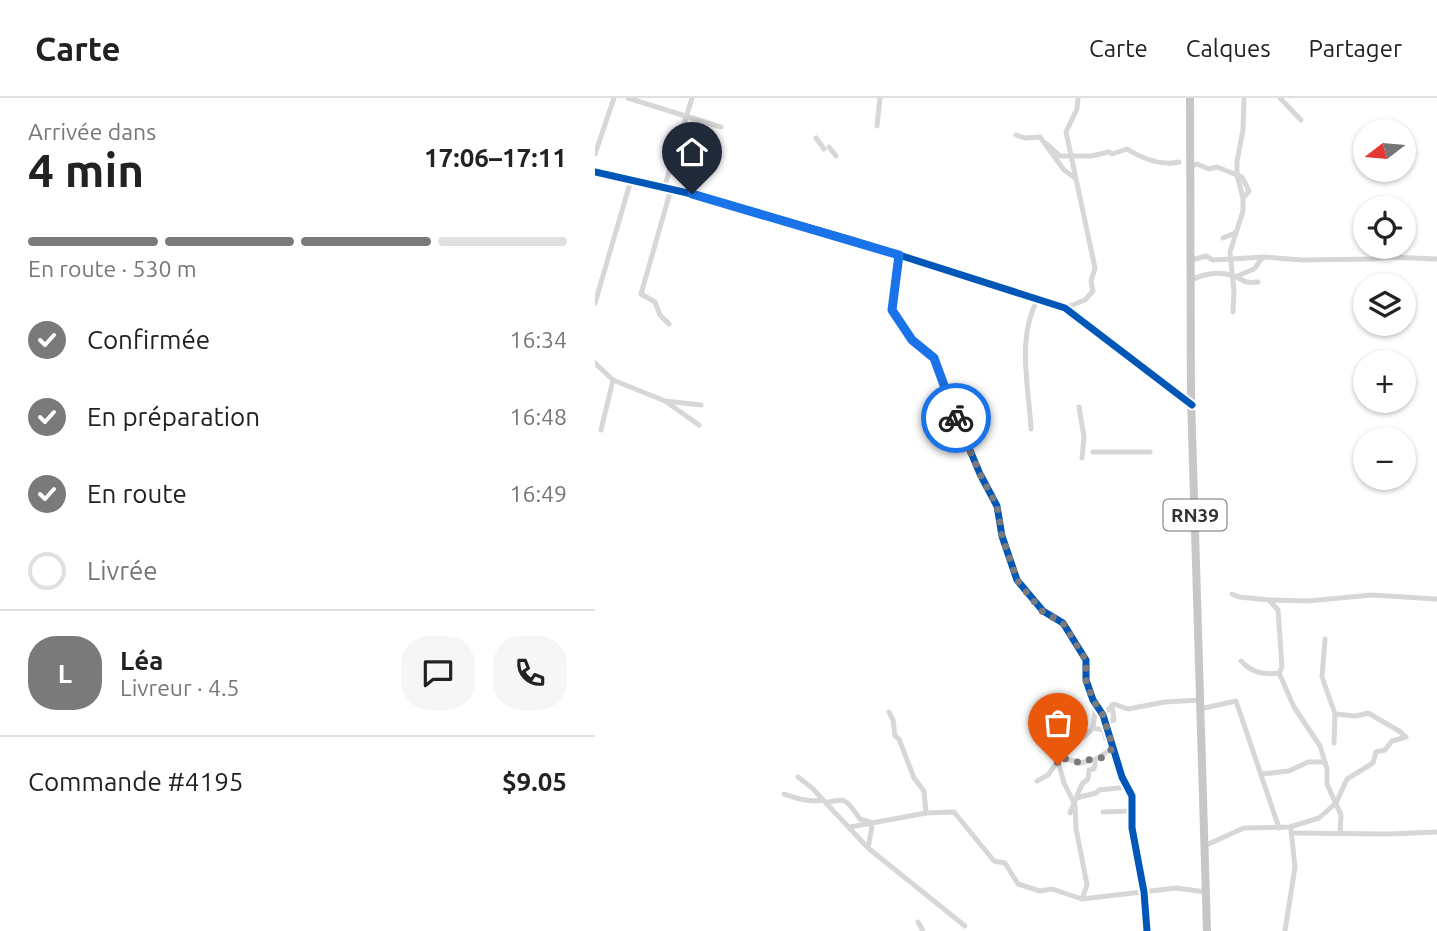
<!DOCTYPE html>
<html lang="fr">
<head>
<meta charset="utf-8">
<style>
	:root { --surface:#fff; --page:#f6f6f6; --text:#222; --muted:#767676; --line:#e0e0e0; --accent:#7a7a7a }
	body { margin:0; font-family:Ubuntu,sans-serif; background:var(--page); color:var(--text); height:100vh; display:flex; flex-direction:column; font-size:26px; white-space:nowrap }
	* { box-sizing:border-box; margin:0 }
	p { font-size:23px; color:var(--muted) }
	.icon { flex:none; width:38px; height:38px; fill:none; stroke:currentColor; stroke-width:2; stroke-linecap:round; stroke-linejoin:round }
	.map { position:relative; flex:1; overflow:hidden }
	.sheet { display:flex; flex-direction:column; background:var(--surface); width:595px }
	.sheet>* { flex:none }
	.needle { width:46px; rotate:254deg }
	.controls { position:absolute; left:758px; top:21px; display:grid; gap:14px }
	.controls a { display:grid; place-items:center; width:63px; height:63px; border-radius:50%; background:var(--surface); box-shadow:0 2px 5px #0004; font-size:35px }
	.pin { position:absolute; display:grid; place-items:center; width:60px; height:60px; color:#fff; margin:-72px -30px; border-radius:50% 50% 50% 0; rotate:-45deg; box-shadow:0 0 7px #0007 }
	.pin .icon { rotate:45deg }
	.courier { position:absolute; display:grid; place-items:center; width:70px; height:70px; margin:-35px; border:5px solid #1a73e8; border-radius:50%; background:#fff; color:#222; box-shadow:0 2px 9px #0007 }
	.overview em { font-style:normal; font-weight:600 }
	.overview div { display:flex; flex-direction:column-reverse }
	.overview { display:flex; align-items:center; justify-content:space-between; height:119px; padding:0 28px }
	h1 { font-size:46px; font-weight:600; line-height:52px }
	.bar { display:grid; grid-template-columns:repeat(4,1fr); gap:10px 7px; align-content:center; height:84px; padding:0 28px }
	.bar i { height:9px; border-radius:5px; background:var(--line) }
	.bar .active { background:var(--accent) }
	.bar p { grid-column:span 4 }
	.line { display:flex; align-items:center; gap:18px; padding:0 28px; border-top:2px solid var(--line) }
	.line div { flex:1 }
	.round { display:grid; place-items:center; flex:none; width:74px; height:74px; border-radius:28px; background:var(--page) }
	ol { padding:0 28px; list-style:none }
	li { display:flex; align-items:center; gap:21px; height:77px }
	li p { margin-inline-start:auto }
	li .icon { padding:7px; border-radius:50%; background:var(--accent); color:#fff; stroke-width:4 }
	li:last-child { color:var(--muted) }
	li i { width:38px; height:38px; border:4px solid var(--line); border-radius:50% }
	header { display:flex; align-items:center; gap:42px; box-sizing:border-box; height:98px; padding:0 35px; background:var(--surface); border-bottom:2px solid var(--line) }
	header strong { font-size:33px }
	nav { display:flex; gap:38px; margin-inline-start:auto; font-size:24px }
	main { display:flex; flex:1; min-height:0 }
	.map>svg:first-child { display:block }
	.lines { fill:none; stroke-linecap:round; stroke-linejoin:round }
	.minor { stroke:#d7d7d7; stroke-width:5 }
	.trunk { stroke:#c7c7c7; stroke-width:8 }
	.cycleway-casing { stroke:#fff; stroke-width:11 }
	.cycleway { stroke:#0057b8; stroke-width:7 }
	.done { stroke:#7a7a7a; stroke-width:7; stroke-dasharray:0 12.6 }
	.route { stroke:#1a73e8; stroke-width:9 }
	.labels { text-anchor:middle; stroke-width:7; stroke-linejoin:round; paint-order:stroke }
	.shield { fill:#fff; stroke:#707070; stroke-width:2 }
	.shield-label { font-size:19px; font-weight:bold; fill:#333 }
</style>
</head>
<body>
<header>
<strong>Carte</strong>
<nav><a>Carte</a><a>Calques</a><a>Partager</a></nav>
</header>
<main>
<section class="sheet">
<div class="overview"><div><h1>4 min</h1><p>Arrivée dans</p></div><em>17:06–17:11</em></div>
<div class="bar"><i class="active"></i><i class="active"></i><i class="active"></i><i></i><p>En route · 530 m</p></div>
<ol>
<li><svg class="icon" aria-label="check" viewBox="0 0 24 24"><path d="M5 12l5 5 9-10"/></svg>Confirmée<p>16:34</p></li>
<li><svg class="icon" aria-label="check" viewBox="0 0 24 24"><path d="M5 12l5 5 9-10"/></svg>En préparation<p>16:48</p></li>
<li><svg class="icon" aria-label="check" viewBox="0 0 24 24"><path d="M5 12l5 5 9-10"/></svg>En route<p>16:49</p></li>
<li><i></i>Livrée</li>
</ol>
<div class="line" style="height:126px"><b class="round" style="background:var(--accent);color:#fff">L</b><div><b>Léa</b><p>Livreur · 4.5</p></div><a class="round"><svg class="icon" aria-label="chat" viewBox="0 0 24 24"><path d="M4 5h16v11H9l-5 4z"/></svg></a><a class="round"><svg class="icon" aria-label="phone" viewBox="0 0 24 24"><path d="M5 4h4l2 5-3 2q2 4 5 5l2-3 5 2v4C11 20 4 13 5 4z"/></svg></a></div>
<div class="line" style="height:91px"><div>Commande #4195</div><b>$9.05</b></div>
</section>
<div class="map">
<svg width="842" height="833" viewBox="0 0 842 833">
	<rect width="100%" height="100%" fill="#fff"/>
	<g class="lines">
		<g class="minor">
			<path d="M33,0L126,29"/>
			<path d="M685,0L706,22"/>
			<path d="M282,28L285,0"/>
			<path d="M421,37L430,40L445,39L469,72L480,80"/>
			<path d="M221,40L229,51"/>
			<path d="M452,46L465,58H496L514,54L517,56L532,51C548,61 566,68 584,64"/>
			<path d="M234,49L241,58"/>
			<path d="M0,56L19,0"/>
			<path d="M596,69L602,66L614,71L622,69L647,79L654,93L648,100"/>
			<path d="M0,74L97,96L257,142L470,210L597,307"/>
			<path d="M69,90L97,0"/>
			<path d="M628,140L640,135"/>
			<path d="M304,157L297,212L317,242L339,260L361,319L385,376L402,408L407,438L422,482L448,513L468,525L491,562V582L498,602L508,617L527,679L537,698V730L549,794L552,833"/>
			<path d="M596,162L611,158L618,162L670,159L707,162L778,161L793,159L842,161"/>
			<path d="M640,179L659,171L668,159"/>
			<path d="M596,182C608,176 622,173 636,177C649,181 647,186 663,184"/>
			<path d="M0,205L36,82"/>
			<path d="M470,210L490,202L498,193L496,183L500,170L471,34L482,11L483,0"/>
			<path d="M638,214L639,193L635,154L648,113V100L642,77V63L648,32L649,0"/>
			<path d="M74,226L65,217L60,204L46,196L76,91"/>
			<path d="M0,265L18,282L70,303L104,327"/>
			<path d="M70,303L106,307"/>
			<path d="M484,309L489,339L487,360"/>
			<path d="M436,331C434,289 421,239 443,201"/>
			<path d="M6,332L18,282"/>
			<path d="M498,354H555"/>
			<path d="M637,496L644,499L674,502L683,512L687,569L684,575L699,609L725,648L732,671V686L746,717L745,735"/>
			<path d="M674,502L713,503L776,497L842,501"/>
			<path d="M730,541L727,579L740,616L739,645"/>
			<path d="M646,563C657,575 669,577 684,575"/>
			<path d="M605,611L641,603L684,730"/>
			<path d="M294,614L298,622L300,638L304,641L319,680L329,693L331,715L359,714L399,763L410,765L423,786L445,793L457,791L487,801L581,790L611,794"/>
			<path d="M508,617L519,606L533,611L570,604L605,602"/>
			<path d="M511,624L519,622L517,607"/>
			<path d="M498,630L509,632L511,641H515"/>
			<path d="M489,639L498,630L501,607"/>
			<path d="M457,642L469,685L480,707L481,730L492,787L487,801"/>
			<path d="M462,661L464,659L486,665L501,661"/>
			<path d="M667,676L694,673L713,664H730"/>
			<path d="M203,679L217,690L273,750L370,828"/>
			<path d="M442,683L453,677L462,664"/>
			<path d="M189,696C201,700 215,705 227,702"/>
			<path d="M481,700L501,695L504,692L533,689"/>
			<path d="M231,705C253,698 252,704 265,721L275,724L277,729L273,750"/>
			<path d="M508,714L536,713"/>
			<path d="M475,715L487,686L493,681L494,672L499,671L501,661L518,650"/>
			<path d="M255,729L331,715"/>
			<path d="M696,735L794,736L842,734"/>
			<path d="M609,748L649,730L695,729L724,720L741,705L752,681L778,665L781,654L790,652L797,643L811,639L804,633L773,615L761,618L740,616"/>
			<path d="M323,824L328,833"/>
			<path d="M690,833L700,769L696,732"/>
		</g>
		<path class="trunk" d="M595,0L596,300L612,833"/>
		<g class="cycleway-casing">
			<g id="cycleway">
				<path d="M0,74L97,96L257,142L470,210L597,307"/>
				<path d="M304,157L297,212L317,242L339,260L361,319L385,376L402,408L407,438L422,482L448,513L468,525L491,562V582L498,602L508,617L527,679L537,698V730L549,794L552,833"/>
			</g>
		</g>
		<use href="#cycleway" class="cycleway"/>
	</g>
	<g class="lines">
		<path class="done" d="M361,320L385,376L402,408L407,438L422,482L447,513L468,525L491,562V582L498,602L508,617L517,646L518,650L505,661L492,662L486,665L464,659L462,661L463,667"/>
		<path class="route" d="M97,96L304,157L297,212L317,242L339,260L361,320"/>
	</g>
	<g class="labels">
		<rect class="shield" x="568.5" y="401.5" width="63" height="31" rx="5"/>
		<g class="shield-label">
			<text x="600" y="424">RN39</text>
		</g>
	</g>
</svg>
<div class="controls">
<a><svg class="needle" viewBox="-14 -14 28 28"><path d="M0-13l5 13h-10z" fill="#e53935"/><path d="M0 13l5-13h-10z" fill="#767676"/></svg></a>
<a><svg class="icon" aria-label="locate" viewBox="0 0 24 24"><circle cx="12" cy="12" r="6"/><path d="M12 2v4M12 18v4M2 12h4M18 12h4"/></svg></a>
<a><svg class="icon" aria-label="layers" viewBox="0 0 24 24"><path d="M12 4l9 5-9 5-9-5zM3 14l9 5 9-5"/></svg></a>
<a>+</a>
<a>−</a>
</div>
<div class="pin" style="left:463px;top:667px;background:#ea580c"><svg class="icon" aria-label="bag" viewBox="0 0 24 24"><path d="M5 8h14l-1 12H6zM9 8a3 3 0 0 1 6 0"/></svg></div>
<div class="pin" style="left:97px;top:96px;background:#1f2937"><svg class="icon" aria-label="home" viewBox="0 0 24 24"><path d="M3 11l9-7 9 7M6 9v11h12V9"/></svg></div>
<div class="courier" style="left:361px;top:320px"><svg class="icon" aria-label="bike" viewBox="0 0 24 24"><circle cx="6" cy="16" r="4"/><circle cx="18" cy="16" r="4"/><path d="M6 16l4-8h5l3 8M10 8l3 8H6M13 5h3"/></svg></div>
</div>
</main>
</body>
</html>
